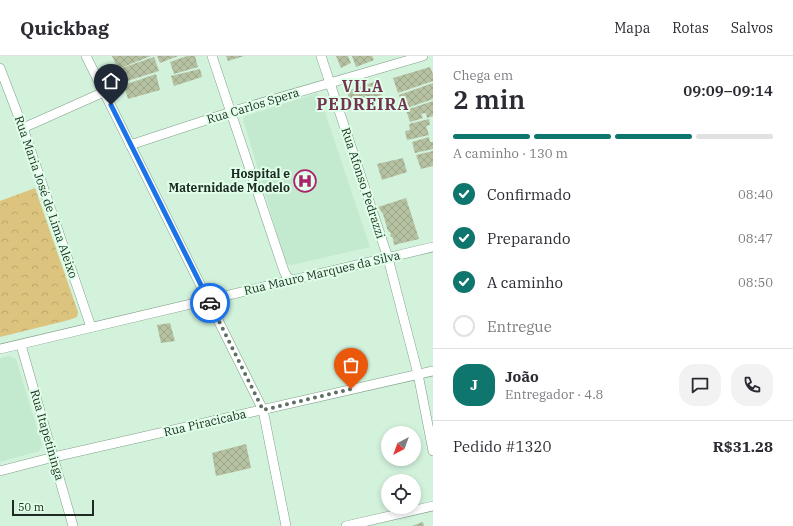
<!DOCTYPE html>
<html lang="pt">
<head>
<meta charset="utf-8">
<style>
	:root { --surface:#fff; --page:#f2f2f3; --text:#2b2b33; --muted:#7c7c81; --line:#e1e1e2; --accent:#0f766e }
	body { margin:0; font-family:"IBM Plex Serif",serif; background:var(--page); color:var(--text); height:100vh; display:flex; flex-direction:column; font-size:15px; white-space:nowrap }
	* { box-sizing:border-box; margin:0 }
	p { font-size:13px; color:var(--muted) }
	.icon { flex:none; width:22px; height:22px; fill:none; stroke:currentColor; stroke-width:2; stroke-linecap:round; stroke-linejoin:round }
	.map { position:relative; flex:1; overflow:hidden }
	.panel { display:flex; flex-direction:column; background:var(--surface); width:360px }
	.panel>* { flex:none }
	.needle { width:26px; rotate:221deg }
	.tools { position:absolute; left:381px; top:370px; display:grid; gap:8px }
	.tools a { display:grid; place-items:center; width:40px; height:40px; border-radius:50%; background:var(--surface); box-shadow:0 2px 6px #0003; font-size:20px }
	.scale { position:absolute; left:12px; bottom:10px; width:82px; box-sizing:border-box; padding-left:4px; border:2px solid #1e2a22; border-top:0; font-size:11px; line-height:14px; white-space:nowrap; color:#1e2a22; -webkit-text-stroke:3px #dfffe9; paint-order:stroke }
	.pin { position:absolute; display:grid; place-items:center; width:34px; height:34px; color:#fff; margin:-41px -17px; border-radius:50% 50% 50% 0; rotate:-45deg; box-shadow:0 0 4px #0007 }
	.pin .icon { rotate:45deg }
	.courier { position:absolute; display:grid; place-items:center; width:40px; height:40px; margin:-20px; border:3px solid #1a73e8; border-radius:50%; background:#fff; color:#222; box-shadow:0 1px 5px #0007 }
	.summary em { font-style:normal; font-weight:600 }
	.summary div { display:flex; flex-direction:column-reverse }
	.summary { display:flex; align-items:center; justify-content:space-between; height:68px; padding:0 20px }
	h1 { font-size:26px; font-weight:600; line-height:30px }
	.bar { display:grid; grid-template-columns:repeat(4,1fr); gap:6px 4px; align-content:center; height:48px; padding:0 20px }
	.bar i { height:5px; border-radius:3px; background:var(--line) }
	.bar .on { background:var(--accent) }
	.bar p { grid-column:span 4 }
	.line { display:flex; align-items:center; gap:10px; padding:0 20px; border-top:1px solid var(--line) }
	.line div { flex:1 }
	.round { display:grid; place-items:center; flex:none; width:42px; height:42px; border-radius:16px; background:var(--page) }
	ol { padding:0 20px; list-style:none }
	li { display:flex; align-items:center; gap:12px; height:44px }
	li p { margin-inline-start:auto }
	li .icon { padding:4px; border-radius:50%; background:var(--accent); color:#fff; stroke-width:4 }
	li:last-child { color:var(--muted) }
	li i { width:22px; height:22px; border:2px solid var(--line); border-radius:50% }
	header { display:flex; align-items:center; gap:24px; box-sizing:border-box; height:56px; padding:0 20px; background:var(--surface); border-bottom:1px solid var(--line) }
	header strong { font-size:19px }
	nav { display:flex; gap:22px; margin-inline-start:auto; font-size:14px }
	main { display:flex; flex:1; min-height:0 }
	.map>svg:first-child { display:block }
	.built { fill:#c3eacf }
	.forest { fill:url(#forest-crowns) }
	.building { fill:url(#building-cross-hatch) }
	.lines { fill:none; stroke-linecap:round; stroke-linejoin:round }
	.street-casing { stroke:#819f8a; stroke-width:10 }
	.street { stroke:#fff; stroke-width:9 }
	.done { stroke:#5d7063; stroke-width:4; stroke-dasharray:0 7.2 }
	.route { stroke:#1a73e8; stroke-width:5 }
	.labels { text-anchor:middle; stroke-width:4; stroke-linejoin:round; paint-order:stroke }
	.street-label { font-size:12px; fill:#1e2a22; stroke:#dfffe9 }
	.poi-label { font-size:12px; font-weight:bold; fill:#1e2a22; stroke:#dfffe9; text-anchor:end }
	.district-label { font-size:16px; font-weight:bold; letter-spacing:1px; fill:#743250; stroke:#dfffe9 }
</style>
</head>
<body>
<header>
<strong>Quickbag</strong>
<nav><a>Mapa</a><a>Rotas</a><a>Salvos</a></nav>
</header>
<main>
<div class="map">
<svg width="433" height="470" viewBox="0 0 433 470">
	<defs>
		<pattern id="forest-crowns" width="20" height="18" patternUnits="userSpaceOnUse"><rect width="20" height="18" fill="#ddc47e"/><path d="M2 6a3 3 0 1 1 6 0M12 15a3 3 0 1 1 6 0" fill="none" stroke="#bda96d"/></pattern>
		<pattern id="building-cross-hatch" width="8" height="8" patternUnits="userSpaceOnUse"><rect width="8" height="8" fill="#b6c1a2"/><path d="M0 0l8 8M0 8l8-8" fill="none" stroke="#9ca68b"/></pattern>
	</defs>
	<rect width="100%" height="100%" fill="#d2f2dc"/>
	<g class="built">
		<path d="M317,37L320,41L370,191L292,209L286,208L243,63L245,60Z"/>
		<path d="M9,300L16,303L42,389L39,395L0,406V302Z"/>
	</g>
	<path class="forest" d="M35,132L78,256L77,261L69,264L0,281V145Z"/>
	<g class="building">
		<path d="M112,0H151L118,13Z"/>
		<path d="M157,0H178L160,7Z"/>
		<path d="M187,0H195L198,11L174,18L170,6Z"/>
		<path d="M226,0H244L228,5Z"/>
		<path d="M336,0H348L351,7L341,12Z"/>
		<path d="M352,0H372L374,4L356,11Z"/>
		<path d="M154,1L159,15L121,27L116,14Z"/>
		<path d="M430,11L433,18V25L398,37L393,22Z"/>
		<path d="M200,13L202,21L174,30L171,20Z"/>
		<path d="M156,18L160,34L128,43L124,29Z"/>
		<path d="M377,25L378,30L382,29L384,34L380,36L382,39L363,45L364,47L351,51L347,35Z"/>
		<path d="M433,27V43L404,53L399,39Z"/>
		<path d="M433,45V60L427,62L426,57L421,58L423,62L410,66L406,54Z"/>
		<path d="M429,63L430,69L426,70L429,79L407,84L405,75L410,74L409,68Z"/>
		<path d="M429,81L430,86H433V93L415,97L412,86Z"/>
		<path d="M433,95V110L421,113L416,99Z"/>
		<path d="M403,102L407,116L382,124L377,108Z"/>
		<path d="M406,142L419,183L394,189L393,182L390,180L391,177L388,175L383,158L378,151Z"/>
		<path d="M170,267L175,285L161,287L157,269Z"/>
		<path d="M246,388L251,412L216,420L212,397Z"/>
		<path d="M423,466L424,470H412Z"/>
	</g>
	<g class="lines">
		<g class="street-casing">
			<g id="street">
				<path d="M86,0L263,354L286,470"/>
				<path d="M212,0L284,215L287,221L292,224"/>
				<path d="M321,0L388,202L418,318L433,395"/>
				<path d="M0,12L23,72L91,271"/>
				<path d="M23,72L104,36"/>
				<path d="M130,89L237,54L423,0"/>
				<path d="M21,289L73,470"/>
				<path d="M0,293L433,191"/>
				<path d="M0,415L54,401L433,315"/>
				<path d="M346,470L433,450"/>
			</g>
		</g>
		<use href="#street" class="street"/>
	</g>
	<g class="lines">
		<path class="done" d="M210,247L263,354L351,333"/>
		<path class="route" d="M111,49L210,247"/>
	</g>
	<defs>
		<g id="hospital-ring" transform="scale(1.15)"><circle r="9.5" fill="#dfffe9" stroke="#aa236a" stroke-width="1.5"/><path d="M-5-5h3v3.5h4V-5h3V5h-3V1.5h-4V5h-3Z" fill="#aa236a"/></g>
	</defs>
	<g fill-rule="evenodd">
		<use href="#hospital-ring" x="305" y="125"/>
	</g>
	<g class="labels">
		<g class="street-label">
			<text transform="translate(253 50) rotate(-17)" y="4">Rua Carlos Spera</text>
			<text transform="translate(363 127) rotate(72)" y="4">Rua Afonso Pedrazzi</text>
			<text transform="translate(46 141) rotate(71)" y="4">Rua Maria José de Lima Aleixo</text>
			<text transform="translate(322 217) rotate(-13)" y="4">Rua Mauro Marques da Silva</text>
			<text transform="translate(205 367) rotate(-13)" y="4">Rua Piracicaba</text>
			<text transform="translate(47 379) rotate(74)" y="4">Rua Itapetininga</text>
		</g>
		<g class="poi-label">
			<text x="290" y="122">Hospital e<tspan x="290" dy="14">Maternidade Modelo</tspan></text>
		</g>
		<g class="district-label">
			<text x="363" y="36">VILA<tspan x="363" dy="18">PEDREIRA</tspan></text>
		</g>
	</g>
</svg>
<div class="tools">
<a><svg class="needle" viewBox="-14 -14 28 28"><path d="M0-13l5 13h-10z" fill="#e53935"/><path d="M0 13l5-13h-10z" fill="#7c7c81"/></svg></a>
<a><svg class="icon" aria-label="locate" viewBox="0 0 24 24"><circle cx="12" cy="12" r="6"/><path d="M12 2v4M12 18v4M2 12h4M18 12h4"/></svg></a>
</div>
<div class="scale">50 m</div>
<div class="pin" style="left:351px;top:333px;background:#ea580c"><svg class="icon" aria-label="bag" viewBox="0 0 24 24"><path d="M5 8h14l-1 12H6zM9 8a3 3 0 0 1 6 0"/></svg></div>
<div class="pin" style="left:111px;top:49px;background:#1f2937"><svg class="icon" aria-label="home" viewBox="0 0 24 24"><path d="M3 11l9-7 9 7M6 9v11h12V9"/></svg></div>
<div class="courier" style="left:210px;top:247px"><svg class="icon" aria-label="car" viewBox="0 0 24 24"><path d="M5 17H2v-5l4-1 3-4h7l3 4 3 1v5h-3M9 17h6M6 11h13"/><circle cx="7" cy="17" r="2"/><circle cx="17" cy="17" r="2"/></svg></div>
</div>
<section class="panel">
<div class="summary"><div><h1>2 min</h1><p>Chega em</p></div><em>09:09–09:14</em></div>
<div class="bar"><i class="on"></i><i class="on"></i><i class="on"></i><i></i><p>A caminho · 130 m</p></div>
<ol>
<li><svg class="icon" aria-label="check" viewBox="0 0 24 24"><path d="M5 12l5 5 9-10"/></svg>Confirmado<p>08:40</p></li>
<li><svg class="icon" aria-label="check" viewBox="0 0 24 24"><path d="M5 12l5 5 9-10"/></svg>Preparando<p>08:47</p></li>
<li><svg class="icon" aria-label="check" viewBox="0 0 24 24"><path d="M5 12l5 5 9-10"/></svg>A caminho<p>08:50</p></li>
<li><i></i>Entregue</li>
</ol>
<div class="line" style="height:72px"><b class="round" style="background:var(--accent);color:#fff">J</b><div><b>João</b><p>Entregador · 4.8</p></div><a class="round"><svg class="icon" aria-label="chat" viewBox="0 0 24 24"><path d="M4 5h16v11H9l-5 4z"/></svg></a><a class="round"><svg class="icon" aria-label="phone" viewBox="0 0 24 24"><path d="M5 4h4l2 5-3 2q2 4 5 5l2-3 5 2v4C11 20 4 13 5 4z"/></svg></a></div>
<div class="line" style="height:52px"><div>Pedido #1320</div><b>R$31.28</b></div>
</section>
</main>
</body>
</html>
